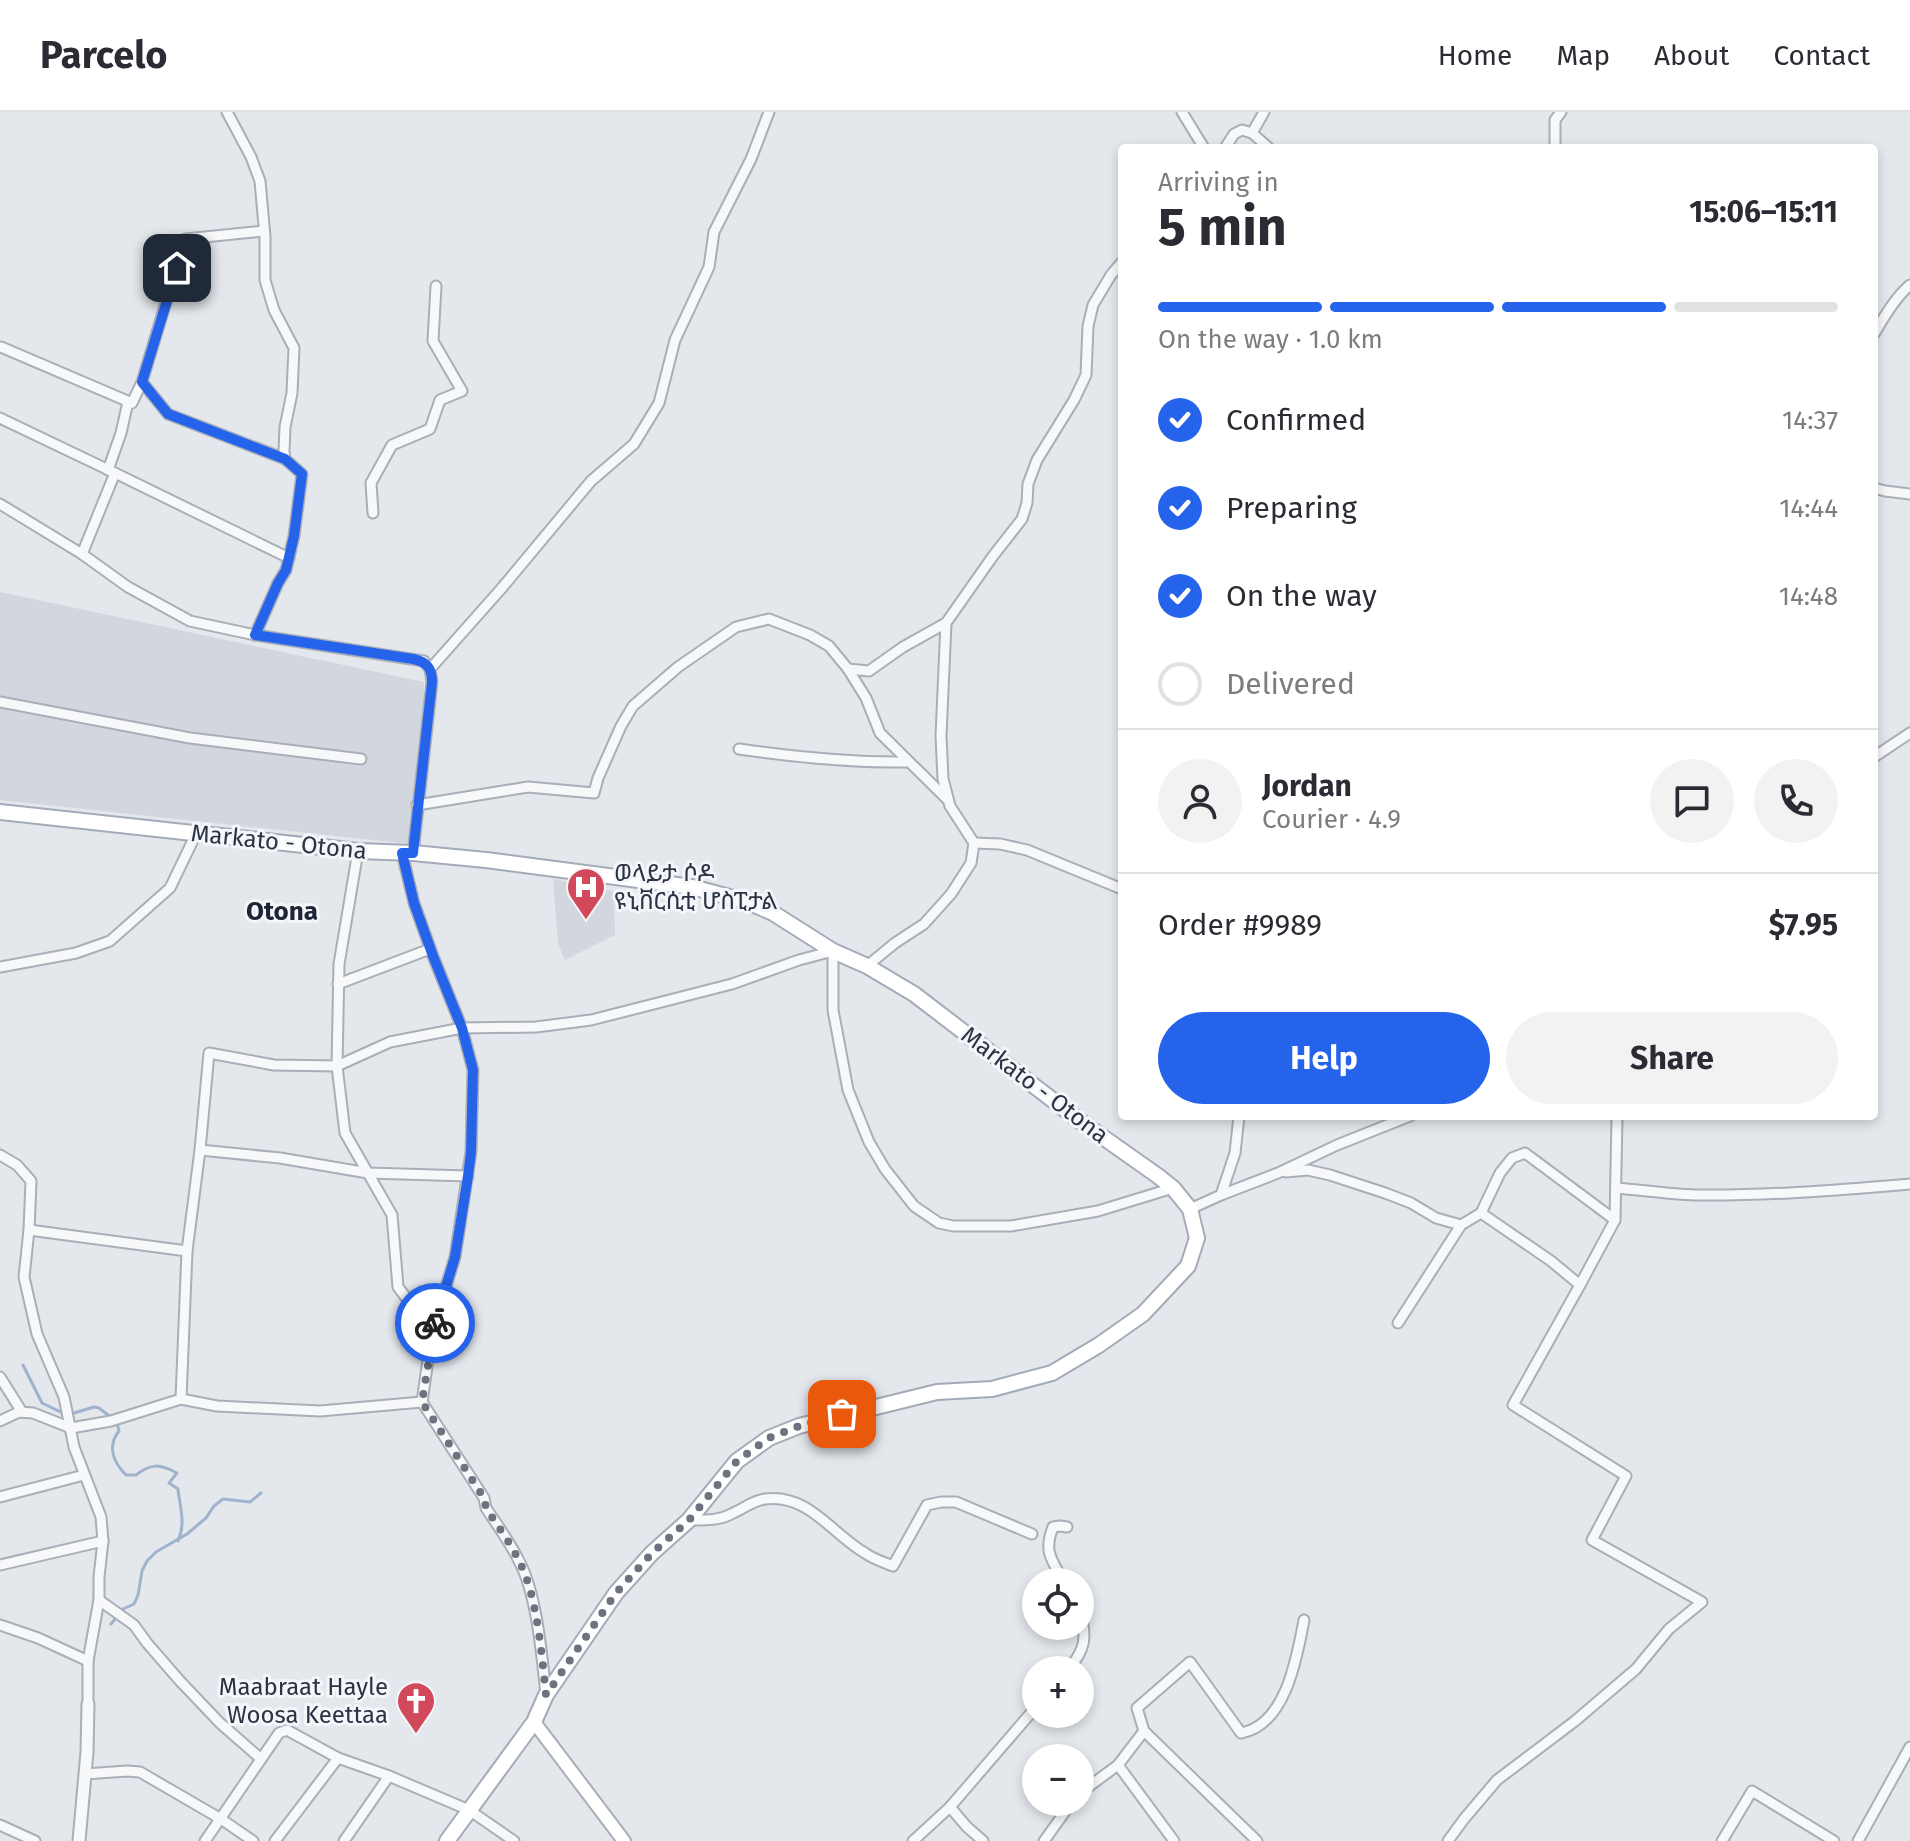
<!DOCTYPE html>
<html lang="en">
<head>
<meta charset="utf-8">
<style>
	:root { --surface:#fff; --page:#f2f2f3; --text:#2b2b33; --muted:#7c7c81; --line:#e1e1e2; --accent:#2563eb }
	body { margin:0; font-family:"Fira Sans","Noto Sans Ethiopic",sans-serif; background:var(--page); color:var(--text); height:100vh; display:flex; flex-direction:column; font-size:30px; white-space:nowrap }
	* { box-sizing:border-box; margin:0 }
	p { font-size:26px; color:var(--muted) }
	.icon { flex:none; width:44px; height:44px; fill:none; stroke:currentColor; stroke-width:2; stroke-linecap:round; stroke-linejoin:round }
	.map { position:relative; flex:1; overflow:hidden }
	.details { position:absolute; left:1118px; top:32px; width:760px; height:976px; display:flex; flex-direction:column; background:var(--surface); border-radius:8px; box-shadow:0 4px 12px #0003 }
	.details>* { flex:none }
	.tools { position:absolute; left:1022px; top:1456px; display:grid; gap:16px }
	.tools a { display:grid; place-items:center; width:72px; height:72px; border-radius:50%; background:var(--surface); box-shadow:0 4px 12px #0003; font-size:40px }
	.pin { position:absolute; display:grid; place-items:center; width:68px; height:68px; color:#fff; margin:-34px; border-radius:16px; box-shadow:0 4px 12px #0006 }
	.courier { position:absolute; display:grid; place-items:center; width:80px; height:80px; margin:-40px; border:6px solid #2563eb; border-radius:50%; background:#fff; color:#222; box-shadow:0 2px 10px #0007 }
	.head em { font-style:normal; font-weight:700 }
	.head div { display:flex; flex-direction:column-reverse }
	.head { display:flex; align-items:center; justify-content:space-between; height:136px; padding:0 40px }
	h1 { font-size:52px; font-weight:700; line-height:60px }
	.bar { display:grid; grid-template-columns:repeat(4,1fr); gap:12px 8px; align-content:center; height:96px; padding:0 40px }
	.bar i { height:10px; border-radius:6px; background:var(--line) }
	.bar .current { background:var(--accent) }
	.bar p { grid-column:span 4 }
	.line { display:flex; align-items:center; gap:20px; padding:0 40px; border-top:2px solid var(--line) }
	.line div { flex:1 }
	.round { display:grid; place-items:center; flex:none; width:84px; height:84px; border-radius:42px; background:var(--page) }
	ol { padding:0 40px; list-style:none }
	li { display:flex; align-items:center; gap:24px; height:88px }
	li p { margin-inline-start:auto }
	li .icon { padding:8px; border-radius:50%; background:var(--accent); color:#fff; stroke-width:4 }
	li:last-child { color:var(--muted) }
	li i { width:44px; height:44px; border:4px solid var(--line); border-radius:50% }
	.cta { display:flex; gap:16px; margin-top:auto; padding:16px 40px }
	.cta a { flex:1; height:92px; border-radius:48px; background:var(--accent); color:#fff; font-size:32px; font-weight:700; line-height:92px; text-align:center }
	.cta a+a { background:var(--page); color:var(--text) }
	header { display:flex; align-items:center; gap:48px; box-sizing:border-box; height:112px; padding:0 40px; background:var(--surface); border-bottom:2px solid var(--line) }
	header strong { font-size:38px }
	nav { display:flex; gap:44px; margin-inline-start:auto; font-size:28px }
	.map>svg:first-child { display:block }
	.built { fill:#d2d6de }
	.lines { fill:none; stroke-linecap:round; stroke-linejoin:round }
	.stream { stroke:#9fb4cc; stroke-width:3 }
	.minor-casing { stroke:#a9aeb7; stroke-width:13 }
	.tertiary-casing { stroke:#a9aeb7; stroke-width:15 }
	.secondary-casing { stroke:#a9aeb7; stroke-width:16 }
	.primary-casing { stroke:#a3abb8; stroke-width:18 }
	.minor { stroke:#f7f8fa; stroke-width:9 }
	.tertiary { stroke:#f7f8fa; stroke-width:11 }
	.secondary { stroke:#fff; stroke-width:12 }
	.primary { stroke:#fff; stroke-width:14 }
	.done { stroke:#6c737f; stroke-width:8; stroke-dasharray:0 14.4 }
	.route { stroke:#2563eb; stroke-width:10 }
	.labels { text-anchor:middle; stroke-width:6; stroke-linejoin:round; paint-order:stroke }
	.street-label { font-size:24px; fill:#2b3445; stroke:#f4f6f9 }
	.poi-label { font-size:24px; fill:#2b3445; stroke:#f4f6f9; text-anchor:start }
	.neighbourhood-label { font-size:26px; font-weight:bold; fill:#1d2536; stroke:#f4f6f9 }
</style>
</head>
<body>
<header>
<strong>Parcelo</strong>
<nav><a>Home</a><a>Map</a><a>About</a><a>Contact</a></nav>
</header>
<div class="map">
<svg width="1910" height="1729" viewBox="0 0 1910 1729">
	<rect width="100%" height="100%" fill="#e4e7ec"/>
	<g class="built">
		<path d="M0,480L424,570V607L410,732L0,688Z"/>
		<path d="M553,767L614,779L615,823L565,848L558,831Z"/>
	</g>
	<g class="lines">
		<g class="stream">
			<path d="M23,1253L42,1291L63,1301H74L94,1295L99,1296L112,1306"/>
			<path d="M117,1311L119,1319C107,1334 113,1350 126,1363H136C151,1351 160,1352 177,1361L169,1371L178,1377C180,1396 186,1411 178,1429"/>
			<path d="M111,1512L123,1497L134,1492L138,1483L142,1459L147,1449L156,1440L187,1422L206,1406L214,1394L223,1387L250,1390L261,1381"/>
		</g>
		<g class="minor-casing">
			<g id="minor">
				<path d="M227,0L251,45L260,69L265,125V168L274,198L294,236L292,281L285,315L284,339L285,347L302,362L294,424L286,458L278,471L255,523"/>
				<path d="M1182,0L1204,36"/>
				<path d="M1252,21L1264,0"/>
				<path d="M1225,36L1234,22L1242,18L1252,21L1269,36"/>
				<path d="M1555,36V8L1561,0"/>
				<path d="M1874,222C1884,205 1895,186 1910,173"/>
				<path d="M1,235L132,291L142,270L185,127L264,119"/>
				<path d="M142,270L168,302L285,347"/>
				<path d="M0,306L115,361L82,442"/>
				<path d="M108,358L121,321L128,290"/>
				<path d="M115,361L289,446"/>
				<path d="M1874,376L1885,379L1910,382"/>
				<path d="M0,392L82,442L128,475L190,509L255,523L424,549L430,557L432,570L413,741"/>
				<path d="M373,401L371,371L392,333L430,317L440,288L462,279L433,229L436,174"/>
				<path d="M430,557L501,477L591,369L634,332L659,291L675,228L709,155L714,120L751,47L769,0"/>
				<path d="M848,557L866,586L880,621L948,688"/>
				<path d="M0,590L190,626L361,647"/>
				<path d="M739,637C795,645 851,651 908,650"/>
				<path d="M1874,645L1910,621"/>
				<path d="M417,693L528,675L594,681L598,666L621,614L633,594L678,555L736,515L769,507L810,523L829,534L848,557L869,559L903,535L946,511"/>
				<path d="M974,731L1000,732L1027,738L1122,777"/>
				<path d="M358,739L339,852L337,954L345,1021L392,1103L398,1175L432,1220L422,1290L484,1386L486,1396C497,1413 510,1430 519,1449C537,1482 542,1545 546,1583"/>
				<path d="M867,854L895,831L924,812L951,782L971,751L974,731L950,694L943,667L941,624L946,511L993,444L1022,407L1027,391L1028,372L1037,348L1074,288L1086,263L1088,214L1093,193L1111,163L1122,150"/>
				<path d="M0,855L76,841L110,829L170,776L196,722"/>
				<path d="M338,872L430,837"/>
				<path d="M200,1038L280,1046L368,1061L468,1064"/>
				<path d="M0,1043L17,1053L31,1069L29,1118L24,1165L37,1222L64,1285L74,1335L101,1405L103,1429L99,1465V1488L88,1549V1592"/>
				<path d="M1286,1060L1308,1058L1330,1063L1385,1081L1411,1091L1436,1106L1461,1113"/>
				<path d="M1616,1076C1642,1078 1669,1082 1695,1083C1767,1084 1838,1078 1910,1072"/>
				<path d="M1221,1083L1235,1041L1239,1004"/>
				<path d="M1190,1097L1221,1083L1278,1061L1337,1033L1410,1004"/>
				<path d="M29,1118L187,1139"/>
				<path d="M1580,1173L1615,1108L1617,1004"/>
				<path d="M1398,1211L1461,1113L1481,1101L1500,1061L1512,1046L1525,1041L1615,1108"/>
				<path d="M432,1220L455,1145L471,1040L473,958L462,916L536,915L591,908L732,872L799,848L833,839V898L848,978L869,1030L885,1057L914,1094L939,1111L953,1114H1011L1098,1099L1173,1076"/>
				<path d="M0,1265L22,1300"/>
				<path d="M181,1287L187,1139L200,1038L209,941L274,953L337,954L390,930L462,916L433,844L414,791L402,741"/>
				<path d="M0,1309L19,1300L33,1301L71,1316L111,1309L181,1287L217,1294L320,1299L422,1290"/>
				<path d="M0,1385L84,1363"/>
				<path d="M689,1408C703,1408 719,1409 731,1402C743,1397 752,1389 765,1387C808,1381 832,1422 865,1441C873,1447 883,1450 893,1454L927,1393L941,1390H956L1032,1422"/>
				<path d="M0,1453L103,1429"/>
				<path d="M1064,1470C1052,1448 1043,1440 1053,1415L1060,1414L1067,1415"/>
				<path d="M99,1488L134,1513L147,1531L180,1569L220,1611L261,1647"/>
				<path d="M0,1513L38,1526L88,1549"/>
				<path d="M1068,1558C1086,1537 1087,1525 1080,1499"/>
				<path d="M1118,1653L1174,1729"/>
				<path d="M85,1662L127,1659L140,1660L221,1707L253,1729"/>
				<path d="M1080,1681L1118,1653L1144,1619"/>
				<path d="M950,1695L967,1715L983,1729"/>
				<path d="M0,1713L35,1729"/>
				<path d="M205,1729L279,1621L287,1618L338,1646L389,1664L469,1698L514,1729"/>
				<path d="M275,1729L338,1646"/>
				<path d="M344,1729L389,1664"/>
				<path d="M913,1729L950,1695L1036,1595"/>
				<path d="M1044,1729L1072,1690"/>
				<path d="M1257,1729L1144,1619L1137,1596L1190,1550L1241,1621C1286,1613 1297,1545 1304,1508"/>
				<path d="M1448,1729L1464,1707L1497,1668L1575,1609L1636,1557L1669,1517L1702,1490L1592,1428L1626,1364L1513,1293L1580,1173L1551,1149L1481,1101"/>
				<path d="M1722,1729L1752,1679L1834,1729"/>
				<path d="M1858,1729L1910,1635"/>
			</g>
		</g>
		<g class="tertiary-casing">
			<path id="tertiary" d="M79,1729L87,1640L88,1592"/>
		</g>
		<g class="secondary-casing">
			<path id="secondary" d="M534,1610L624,1729"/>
		</g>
		<g class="primary-casing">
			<path id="primary" d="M0,700L358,739L413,741L486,748L692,775L748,790L773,801L833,839L867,854L914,882L1080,1009L1158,1064L1173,1076L1190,1097L1197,1126L1188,1154L1143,1202L1099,1233L1052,1261L992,1277L937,1280L799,1314L769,1326L737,1349L689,1408L652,1441L616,1481L546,1583L534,1610L447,1729"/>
		</g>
		<use href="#minor" class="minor"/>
		<use href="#tertiary" class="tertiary"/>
		<use href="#secondary" class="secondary"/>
		<use href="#primary" class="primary"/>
	</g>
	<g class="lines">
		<path class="done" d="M435,1211L422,1290L484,1386L486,1396C497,1413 510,1430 519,1449C537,1482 542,1545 546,1583L616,1481L652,1441L689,1408L737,1349L769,1326L799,1314L842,1302"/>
		<path class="route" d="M177,156L142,270L168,302L285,347L302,362L294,424L286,458L278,471L255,523L413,547C427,550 432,556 432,570L413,741H402L414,791L433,844L462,916L473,958L471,1040L468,1064L455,1145L435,1211"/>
	</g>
	<defs>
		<g id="hospital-pin" transform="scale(2)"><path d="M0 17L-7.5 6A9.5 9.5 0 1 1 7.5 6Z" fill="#d1495b" stroke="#f4f6f9"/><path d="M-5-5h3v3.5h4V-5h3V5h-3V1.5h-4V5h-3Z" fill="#fff"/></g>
		<g id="church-pin" transform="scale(2)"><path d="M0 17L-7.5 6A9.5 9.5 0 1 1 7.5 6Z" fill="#d1495b" stroke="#f4f6f9"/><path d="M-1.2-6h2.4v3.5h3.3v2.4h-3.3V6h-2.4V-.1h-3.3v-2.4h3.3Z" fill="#fff"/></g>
	</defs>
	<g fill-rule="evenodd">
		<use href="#hospital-pin" x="586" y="775"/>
		<use href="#church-pin" x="416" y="1589"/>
	</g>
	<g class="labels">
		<g class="street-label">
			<text transform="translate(279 730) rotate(6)" y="8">Markato - Otona</text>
			<text transform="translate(1035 973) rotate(37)" y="8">Markato - Otona</text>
		</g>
		<g class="poi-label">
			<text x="614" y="769">ወላይታ ሶዶ<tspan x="614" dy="28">ዩኒቨርሲቲ ሆስፒታል</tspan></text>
			<text x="388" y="1583" text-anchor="end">Maabraat Hayle<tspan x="388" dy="28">Woosa Keettaa</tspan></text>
		</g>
		<g class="neighbourhood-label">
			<text x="282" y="808">Otona</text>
		</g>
	</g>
</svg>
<div class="tools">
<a><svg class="icon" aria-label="locate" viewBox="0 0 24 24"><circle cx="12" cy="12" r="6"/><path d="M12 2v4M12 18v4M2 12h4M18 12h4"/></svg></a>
<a>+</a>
<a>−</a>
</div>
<div class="pin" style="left:842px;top:1302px;background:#ea580c"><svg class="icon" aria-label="bag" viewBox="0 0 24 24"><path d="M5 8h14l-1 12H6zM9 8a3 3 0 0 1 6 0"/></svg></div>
<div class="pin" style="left:177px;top:156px;background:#1f2937"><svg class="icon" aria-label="home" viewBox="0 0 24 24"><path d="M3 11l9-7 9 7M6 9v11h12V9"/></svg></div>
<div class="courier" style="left:435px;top:1211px"><svg class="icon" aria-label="bike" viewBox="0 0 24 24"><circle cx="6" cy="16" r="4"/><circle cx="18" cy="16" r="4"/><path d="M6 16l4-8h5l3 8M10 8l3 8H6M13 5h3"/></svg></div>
<section class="details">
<div class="head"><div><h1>5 min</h1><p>Arriving in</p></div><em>15:06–15:11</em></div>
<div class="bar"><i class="current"></i><i class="current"></i><i class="current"></i><i></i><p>On the way · 1.0 km</p></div>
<ol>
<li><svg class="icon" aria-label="check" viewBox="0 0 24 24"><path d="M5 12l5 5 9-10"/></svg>Confirmed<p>14:37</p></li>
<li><svg class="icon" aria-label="check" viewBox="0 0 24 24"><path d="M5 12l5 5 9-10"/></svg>Preparing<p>14:44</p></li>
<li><svg class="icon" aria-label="check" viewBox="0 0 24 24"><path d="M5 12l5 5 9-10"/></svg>On the way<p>14:48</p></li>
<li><i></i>Delivered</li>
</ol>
<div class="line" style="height:144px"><a class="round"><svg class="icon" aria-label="person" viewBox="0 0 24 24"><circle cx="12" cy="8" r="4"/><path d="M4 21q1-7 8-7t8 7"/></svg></a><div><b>Jordan</b><p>Courier · 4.9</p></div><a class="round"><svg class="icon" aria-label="chat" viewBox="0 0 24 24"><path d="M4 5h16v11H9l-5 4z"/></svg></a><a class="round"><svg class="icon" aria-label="phone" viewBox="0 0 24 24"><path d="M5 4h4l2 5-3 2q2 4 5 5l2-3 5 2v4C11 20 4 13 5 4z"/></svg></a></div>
<div class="line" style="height:104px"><div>Order #9989</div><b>$7.95</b></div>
<div class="cta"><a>Help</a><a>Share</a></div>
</section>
</div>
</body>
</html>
